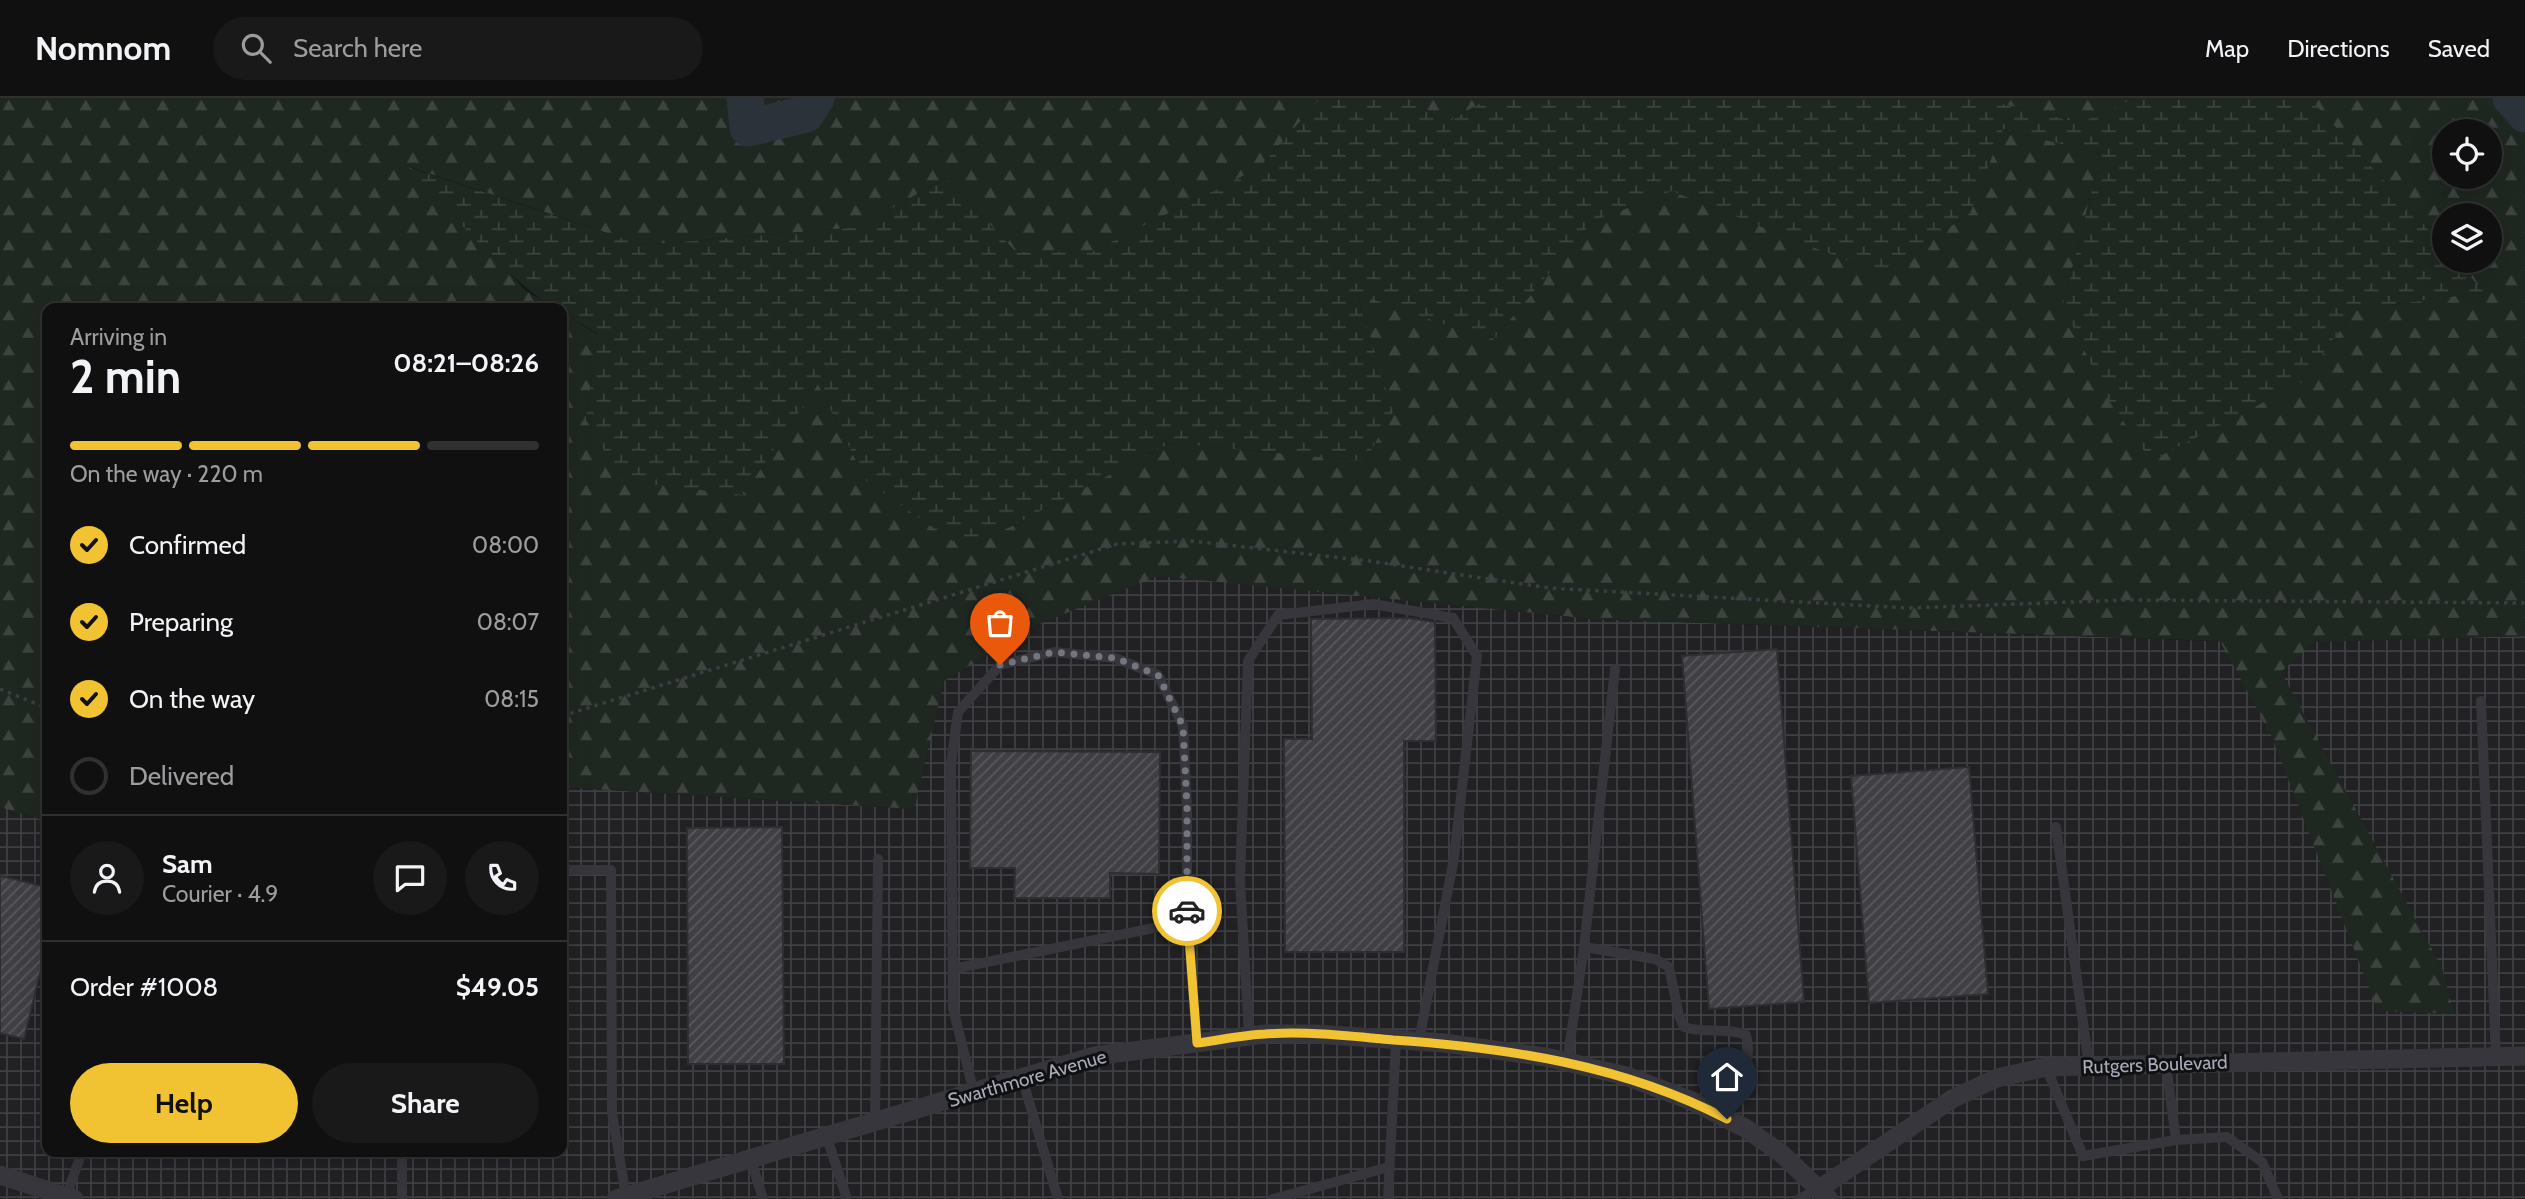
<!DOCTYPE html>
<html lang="en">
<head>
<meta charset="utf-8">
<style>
	:root { --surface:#101011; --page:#19191a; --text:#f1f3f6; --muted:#9c9d9f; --line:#303031; --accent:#f1c332 }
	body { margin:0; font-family:Cabin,sans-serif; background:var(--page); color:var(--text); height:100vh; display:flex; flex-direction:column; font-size:26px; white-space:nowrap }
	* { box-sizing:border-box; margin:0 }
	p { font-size:23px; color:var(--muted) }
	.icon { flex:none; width:38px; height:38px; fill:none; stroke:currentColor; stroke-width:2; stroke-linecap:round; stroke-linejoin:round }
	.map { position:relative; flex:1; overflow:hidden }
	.side { position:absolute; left:42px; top:205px; width:525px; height:854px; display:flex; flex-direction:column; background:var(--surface); border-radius:14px; box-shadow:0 7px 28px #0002,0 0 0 2px var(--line) }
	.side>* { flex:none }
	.tools { position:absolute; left:2432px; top:21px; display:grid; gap:14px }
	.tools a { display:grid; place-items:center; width:70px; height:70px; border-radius:50%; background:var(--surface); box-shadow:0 7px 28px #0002,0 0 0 2px var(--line); font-size:35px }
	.pin { position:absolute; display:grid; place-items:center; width:60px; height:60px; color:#fff; margin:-72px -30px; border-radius:50% 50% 50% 0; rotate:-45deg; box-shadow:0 0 7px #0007 }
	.pin .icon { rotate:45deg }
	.courier { position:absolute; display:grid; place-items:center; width:70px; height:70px; margin:-35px; border:5px solid #f1c332; border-radius:50%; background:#fff; color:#222; box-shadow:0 2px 9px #0007 }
	.summary em { font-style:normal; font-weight:800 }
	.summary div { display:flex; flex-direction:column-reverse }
	.summary { display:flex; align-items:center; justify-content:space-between; height:119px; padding:0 28px }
	h1 { font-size:46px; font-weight:800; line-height:52px }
	.bar { display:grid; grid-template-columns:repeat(4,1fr); gap:10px 7px; align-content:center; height:84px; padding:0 28px }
	.bar i { height:9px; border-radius:5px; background:var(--line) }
	.bar .selected { background:var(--accent) }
	.bar p { grid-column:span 4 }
	.line { display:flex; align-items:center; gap:18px; padding:0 28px; border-top:2px solid var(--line) }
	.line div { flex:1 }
	.round { display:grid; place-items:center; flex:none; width:74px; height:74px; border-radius:37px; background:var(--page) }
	ol { padding:0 28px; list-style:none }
	li { display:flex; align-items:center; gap:21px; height:77px }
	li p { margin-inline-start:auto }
	li .icon { padding:7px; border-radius:50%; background:var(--accent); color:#111; stroke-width:4 }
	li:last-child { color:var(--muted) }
	li i { width:38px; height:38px; border:4px solid var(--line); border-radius:50% }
	.action { display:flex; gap:14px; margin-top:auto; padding:14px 28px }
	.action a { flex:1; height:80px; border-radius:42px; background:var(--accent); color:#111; font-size:28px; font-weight:800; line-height:80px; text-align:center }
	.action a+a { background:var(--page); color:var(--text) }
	header { display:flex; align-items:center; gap:42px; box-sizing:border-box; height:98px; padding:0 35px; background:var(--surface); border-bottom:2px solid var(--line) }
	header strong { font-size:33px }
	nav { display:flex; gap:38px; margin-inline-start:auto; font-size:24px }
	.search { width:490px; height:63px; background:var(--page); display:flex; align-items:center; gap:18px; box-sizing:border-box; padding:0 24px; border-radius:38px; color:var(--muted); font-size:26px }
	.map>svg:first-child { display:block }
	.industrial { fill:url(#industrial-grid) }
	.forest { fill:url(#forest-firs); fill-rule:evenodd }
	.wetland { fill:url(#wetland-marsh) }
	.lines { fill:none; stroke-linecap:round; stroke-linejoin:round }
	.river { stroke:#2b323a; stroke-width:37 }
	.building { fill:url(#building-hatch); stroke:#2f2f33; stroke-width:2 }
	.path { stroke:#3c3d43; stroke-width:3.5; stroke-dasharray:3.5 5; stroke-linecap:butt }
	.service { stroke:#36363c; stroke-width:10 }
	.minor { stroke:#36363c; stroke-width:19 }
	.done { stroke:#74767f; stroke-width:7; stroke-dasharray:0 12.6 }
	.route { stroke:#f1c332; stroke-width:9 }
	.labels { text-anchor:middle; stroke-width:6; stroke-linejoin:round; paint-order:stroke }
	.street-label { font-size:19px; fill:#a7aab7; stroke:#101012 }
</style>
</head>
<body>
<header>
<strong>Nomnom</strong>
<div class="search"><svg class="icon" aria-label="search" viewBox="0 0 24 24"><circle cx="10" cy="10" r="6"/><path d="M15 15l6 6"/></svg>Search here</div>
<nav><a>Map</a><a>Directions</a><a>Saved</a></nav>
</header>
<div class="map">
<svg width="2525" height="1101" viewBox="0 0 2525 1101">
	<defs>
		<pattern id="industrial-grid" width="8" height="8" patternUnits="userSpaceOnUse" patternTransform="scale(1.75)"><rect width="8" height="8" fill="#212124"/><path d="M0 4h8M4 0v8" fill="none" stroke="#3e3f42"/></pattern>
		<pattern id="forest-firs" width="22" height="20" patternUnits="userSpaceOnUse" patternTransform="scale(1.75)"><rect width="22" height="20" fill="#1f2721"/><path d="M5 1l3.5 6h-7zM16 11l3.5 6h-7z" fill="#3d443f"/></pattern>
		<pattern id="wetland-marsh" width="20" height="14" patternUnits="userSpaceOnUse" patternTransform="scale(1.75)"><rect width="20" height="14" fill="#1f2721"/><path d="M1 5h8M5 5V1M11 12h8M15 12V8" fill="none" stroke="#3d443f"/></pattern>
		<pattern id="building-hatch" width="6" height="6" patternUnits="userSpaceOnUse" patternTransform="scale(1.75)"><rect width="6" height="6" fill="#3f3f44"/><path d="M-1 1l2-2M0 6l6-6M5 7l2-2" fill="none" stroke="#58585d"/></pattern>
	</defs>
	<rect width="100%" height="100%" fill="#151517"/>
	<path class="industrial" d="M1158,477L1594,521L2267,545L2525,538V1101H0V709L47,723V1054H562V689L914,711L943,583L1039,526Z"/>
	<g class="forest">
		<path d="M0,0H1321L1259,70L1091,154H1016L945,80L860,129L643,147L410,69L525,192L555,210H47V723L0,709Z"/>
		<path d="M1412,0H1489L1445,26Z"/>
		<path d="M1992,0H2135L2080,25L1994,4Z"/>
		<path d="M2309,0H2525V538L2314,544L2281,574L2442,870L2454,916L2378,913L2271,637L2220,543L1594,521L1158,478L1039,526L944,583L914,711L562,689V214L598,237L586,322L743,397L818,286L866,383L966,452L1170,345L1365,363L1392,314L1357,195L1492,243L1593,123L1672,93L1881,176L1970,115L2002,31L2101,56L2063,207L2301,285L2355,212L2484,194L2456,163H2490V117H2445V150ZM2445,33H2490V79H2445Z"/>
	</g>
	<path class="wetland" d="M1321,0H1412L1445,26L1489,0H1992L1995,4L2080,25L2135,0H2309L2445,150V163H2456L2484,194L2355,212L2301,285L2151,363L2107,300L2063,207L2101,56L2003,31L1970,115L1881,176L1672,93L1593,123L1492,243L1357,196L1393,314L1365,363L1170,345L966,452L866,383L818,286L743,397L622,383L586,322L598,236L562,214V210C531,210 434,95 408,69L643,147L860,129L945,80L1016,154H1091L1259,70Z"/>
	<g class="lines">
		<g class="river">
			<path d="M745,0L748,30L806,16L816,0"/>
			<path d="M2511,0L2525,16"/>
		</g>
	</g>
	<g class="building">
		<path d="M1408,520L1435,524L1436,643H1404V854H1285L1284,641H1312L1311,521Z"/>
		<path d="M1777,551L1804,904L1709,911L1682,558Z"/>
		<path d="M971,653L1160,654L1159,776L1110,775V800H1014L1015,770H970Z"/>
		<path d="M1969,669L1988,896L1869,905L1851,678Z"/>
		<path d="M782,729L784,966H688L687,730Z"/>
		<path d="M0,778L47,789V847L24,941L0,935Z"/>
	</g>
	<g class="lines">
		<g class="path">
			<path d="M0,591L47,610"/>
			<path d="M562,618L1117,446L1192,443L1369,463L1549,490L1908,510L2127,502L2525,505"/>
		</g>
		<g class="service">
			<path d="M2481,603L2496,959"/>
			<path d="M2056,729L2089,968"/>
			<path d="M562,772H611L612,1015L626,1098"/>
			<path d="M1584,849L1655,861L1669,869L1679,918L1684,929C1705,936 1726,929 1746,937C1754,964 1736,995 1727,1021"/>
			<path d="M953,871L1188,823"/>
			<path d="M1249,938L1240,782L1248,563L1278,517L1373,506L1453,520L1477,558L1454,760L1419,943"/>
			<path d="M1567,964L1584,849L1615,571"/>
			<path d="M2046,969L2083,1058L2176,1042L2166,966"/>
			<path d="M1022,980L1058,1101"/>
			<path d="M974,995L953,910L951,666L958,614L1000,567L1054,554L1115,560L1158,577L1183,628L1187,709V814L1197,945"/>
			<path d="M875,1024L878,761"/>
			<path d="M827,1040L847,1101"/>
			<path d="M2176,1042L2227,1039L2262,1064L2278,1101"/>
			<path d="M402,1054V1101"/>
			<path d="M751,1062L763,1101"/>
			<path d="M66,1099L82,1054"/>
			<path d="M1273,1101L1389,1069"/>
			<path d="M1388,1101L1396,942"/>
			<path d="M1799,1101L1819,1091"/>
		</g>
		<g class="minor">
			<path d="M0,1077L74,1101"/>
			<path d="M1819,1091L1952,1001L1997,980L2046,969L2525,958"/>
			<path d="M616,1101L1094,958L1265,936H1316L1444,945L1546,959L1626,978L1692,1003L1745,1030L1782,1056L1829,1101"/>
		</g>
	</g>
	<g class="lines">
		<path class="done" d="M1000,567L1054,554L1115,560L1158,577L1183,628L1187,709V813"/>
		<path class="route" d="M1187,813L1197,945C1220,942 1243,937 1265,936C1308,933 1351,938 1393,942C1509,950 1623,967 1727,1021"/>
	</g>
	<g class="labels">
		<g class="street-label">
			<text transform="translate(2155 966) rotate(-2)" y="7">Rutgers Boulevard</text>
			<text transform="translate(1027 980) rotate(-16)" y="7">Swarthmore Avenue</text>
		</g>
	</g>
</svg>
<div class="tools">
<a><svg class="icon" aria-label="locate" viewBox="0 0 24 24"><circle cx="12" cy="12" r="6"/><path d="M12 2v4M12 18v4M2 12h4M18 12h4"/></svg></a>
<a><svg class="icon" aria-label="layers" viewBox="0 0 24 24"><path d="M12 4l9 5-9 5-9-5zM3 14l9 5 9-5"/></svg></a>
</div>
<div class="pin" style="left:1000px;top:567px;background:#ea580c"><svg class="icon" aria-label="bag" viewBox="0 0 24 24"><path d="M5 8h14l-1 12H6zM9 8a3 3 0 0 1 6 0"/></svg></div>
<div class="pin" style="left:1727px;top:1021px;background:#1f2937"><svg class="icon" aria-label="home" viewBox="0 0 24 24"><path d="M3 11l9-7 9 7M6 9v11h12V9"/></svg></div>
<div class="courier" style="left:1187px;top:813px"><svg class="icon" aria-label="car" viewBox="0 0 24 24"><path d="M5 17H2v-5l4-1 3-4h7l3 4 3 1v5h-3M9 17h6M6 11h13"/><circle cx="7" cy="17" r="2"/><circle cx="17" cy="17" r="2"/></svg></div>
<section class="side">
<div class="summary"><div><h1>2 min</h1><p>Arriving in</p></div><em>08:21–08:26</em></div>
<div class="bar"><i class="selected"></i><i class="selected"></i><i class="selected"></i><i></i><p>On the way · 220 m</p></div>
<ol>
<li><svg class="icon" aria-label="check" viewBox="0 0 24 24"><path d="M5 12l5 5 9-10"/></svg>Confirmed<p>08:00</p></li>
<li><svg class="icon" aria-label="check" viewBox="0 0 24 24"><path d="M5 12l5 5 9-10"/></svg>Preparing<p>08:07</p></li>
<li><svg class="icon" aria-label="check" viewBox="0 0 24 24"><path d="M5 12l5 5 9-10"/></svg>On the way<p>08:15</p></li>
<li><i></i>Delivered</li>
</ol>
<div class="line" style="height:126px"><a class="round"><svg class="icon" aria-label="person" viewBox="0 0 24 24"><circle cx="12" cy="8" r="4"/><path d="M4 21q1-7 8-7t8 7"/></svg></a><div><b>Sam</b><p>Courier · 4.9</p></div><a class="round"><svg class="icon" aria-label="chat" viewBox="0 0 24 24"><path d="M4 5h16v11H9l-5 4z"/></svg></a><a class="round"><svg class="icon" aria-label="phone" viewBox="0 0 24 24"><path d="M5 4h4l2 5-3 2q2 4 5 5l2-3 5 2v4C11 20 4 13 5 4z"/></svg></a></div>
<div class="line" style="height:91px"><div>Order #1008</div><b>$49.05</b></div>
<div class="action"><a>Help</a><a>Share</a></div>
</section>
</div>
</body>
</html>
